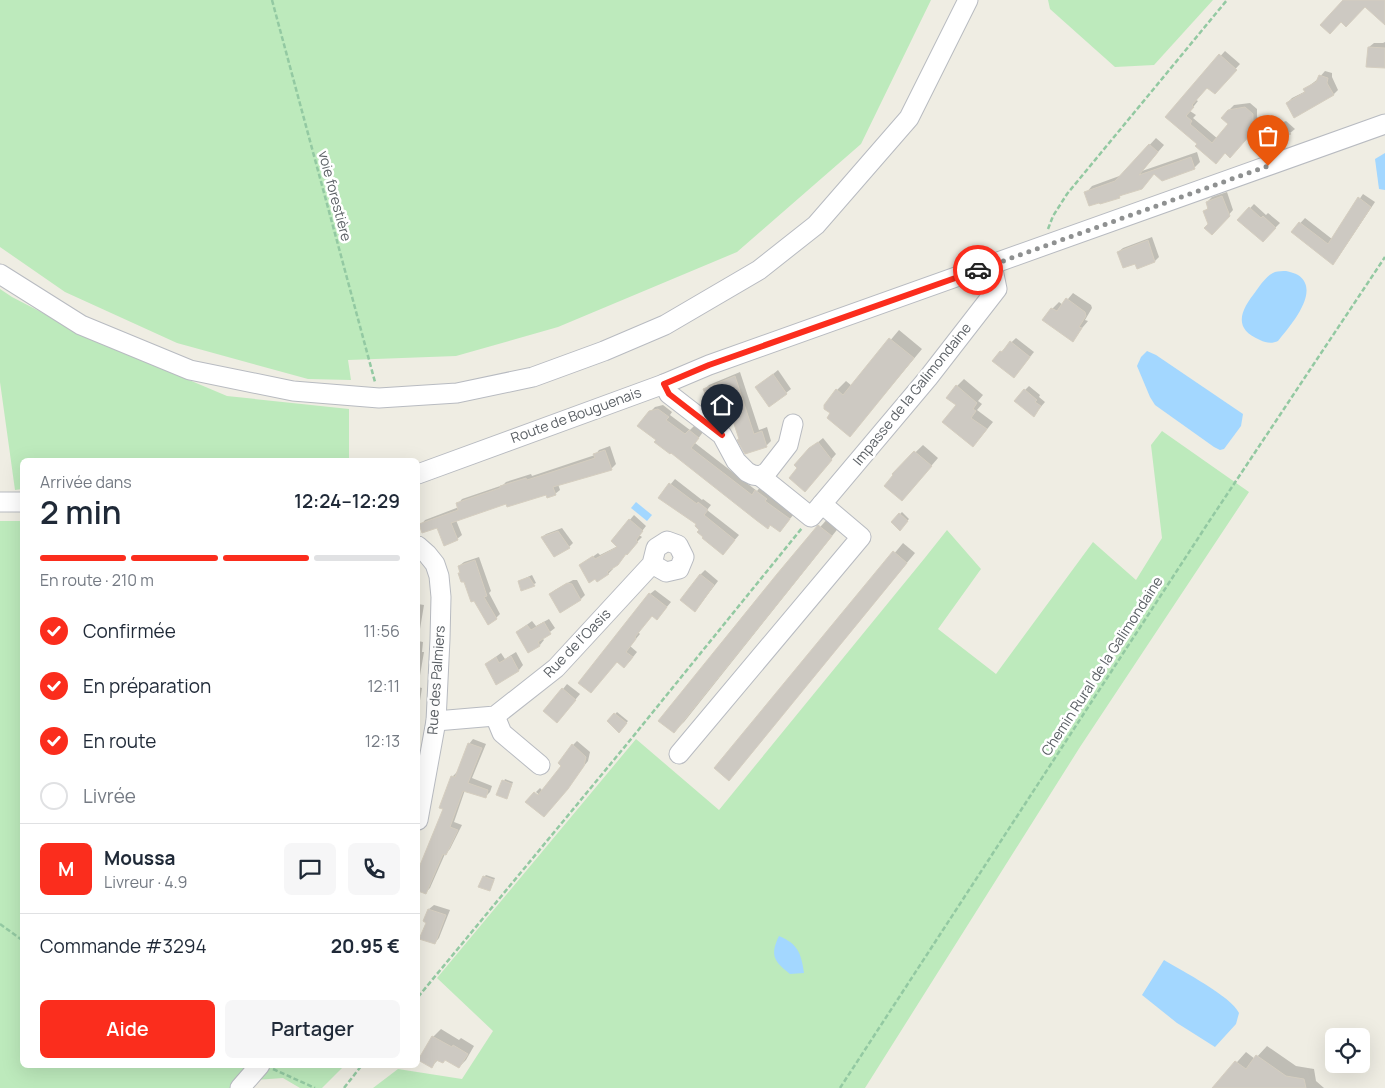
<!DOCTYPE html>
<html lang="fr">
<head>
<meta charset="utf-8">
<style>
	:root { --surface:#fff; --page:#f6f6f7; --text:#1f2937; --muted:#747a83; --line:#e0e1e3; --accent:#fb2d1d }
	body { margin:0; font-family:Manrope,sans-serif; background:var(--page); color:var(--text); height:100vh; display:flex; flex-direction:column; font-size:19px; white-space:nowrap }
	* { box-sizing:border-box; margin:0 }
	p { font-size:16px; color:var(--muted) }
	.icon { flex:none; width:28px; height:28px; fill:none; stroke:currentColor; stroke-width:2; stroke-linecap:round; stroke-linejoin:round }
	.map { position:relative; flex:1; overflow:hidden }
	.details { position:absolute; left:20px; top:458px; width:400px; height:610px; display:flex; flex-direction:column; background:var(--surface); border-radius:8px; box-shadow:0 5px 20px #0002 }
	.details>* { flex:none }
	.controls { position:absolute; left:1325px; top:1028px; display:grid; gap:10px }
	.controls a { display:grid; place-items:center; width:45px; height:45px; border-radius:8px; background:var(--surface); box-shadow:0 5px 20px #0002; font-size:25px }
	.pin { position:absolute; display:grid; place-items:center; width:42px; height:42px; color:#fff; margin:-51px -21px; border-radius:50% 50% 50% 0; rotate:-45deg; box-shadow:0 0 5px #0007 }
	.pin .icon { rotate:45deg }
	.courier { position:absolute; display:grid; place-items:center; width:50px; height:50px; margin:-25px; border:4px solid #fb2d1d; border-radius:50%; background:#fff; color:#222; box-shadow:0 1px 6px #0007 }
	.overview em { font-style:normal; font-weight:600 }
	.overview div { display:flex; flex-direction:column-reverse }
	.overview { display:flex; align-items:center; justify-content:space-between; height:85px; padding:0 20px }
	h1 { font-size:32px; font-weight:600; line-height:38px }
	.bar { display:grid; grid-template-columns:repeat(4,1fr); gap:8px 5px; align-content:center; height:60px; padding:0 20px }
	.bar i { height:6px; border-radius:4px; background:var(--line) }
	.bar .active { background:var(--accent) }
	.bar p { grid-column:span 4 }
	.line { display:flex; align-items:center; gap:12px; padding:0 20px; border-top:1px solid var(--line) }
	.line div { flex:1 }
	.round { display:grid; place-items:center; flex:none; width:52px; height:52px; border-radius:8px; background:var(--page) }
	ol { padding:0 20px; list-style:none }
	li { display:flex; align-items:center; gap:15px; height:55px }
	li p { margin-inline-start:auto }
	li .icon { padding:5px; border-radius:50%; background:var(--accent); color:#fff; stroke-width:4 }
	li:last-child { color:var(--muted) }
	li i { width:28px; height:28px; border:2px solid var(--line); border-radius:50% }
	.cta { display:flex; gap:10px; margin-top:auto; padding:10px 20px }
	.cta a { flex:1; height:58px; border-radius:8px; background:var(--accent); color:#fff; font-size:20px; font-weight:600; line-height:58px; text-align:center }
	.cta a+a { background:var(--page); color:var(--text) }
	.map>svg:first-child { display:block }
	.green { fill:#bdeabc }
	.water { fill:#a3d7ff }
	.shadow { fill:#0003 }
	.building { fill:#cdc9c2; stroke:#d5cec0 }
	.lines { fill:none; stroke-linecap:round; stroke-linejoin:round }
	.minor-casing { stroke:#b8bbc1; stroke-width:21 }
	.path { stroke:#93c9a2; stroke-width:2.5; stroke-dasharray:5 2.5; stroke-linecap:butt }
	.minor { stroke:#fff; stroke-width:19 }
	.done { stroke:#8f9191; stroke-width:5; stroke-dasharray:0 9 }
	.route { stroke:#fb2d1d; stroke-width:6 }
	.labels { text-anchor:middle; stroke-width:5; stroke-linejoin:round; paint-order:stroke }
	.street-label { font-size:14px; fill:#5b6065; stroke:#fff }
</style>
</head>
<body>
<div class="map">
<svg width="1385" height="1088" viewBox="0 0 1385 1088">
	<rect width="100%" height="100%" fill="#efede3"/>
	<g class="green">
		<path d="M0,0H931L861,144L737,252L558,327L456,356L348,360L351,380L308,379L177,343L65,292L0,247Z"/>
		<path d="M1048,0H1213L1154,65L1115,67L1050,9Z"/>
		<path d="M0,289L12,297L99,342L227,396L349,409V460H22V489L15,490L0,382Z"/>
		<path d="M1162,431L1249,492L1080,747L865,1088H373L398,1069L462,1079L493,1031L437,978L636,739L719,810L924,559L947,530L981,569L938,629L996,674L1093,542L1136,580L1162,538L1151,445Z"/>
		<path d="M0,521H22V1065H345L322,1088H300L283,1078L255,1080L248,1088H0Z"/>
	</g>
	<g class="water">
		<path d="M1385,153V190L1379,189L1375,159Z"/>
		<path d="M1286,271C1290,272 1295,273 1298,275C1322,291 1289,327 1278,341C1272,344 1266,343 1260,340C1231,328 1242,309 1256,291C1261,284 1267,275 1275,272C1278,271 1283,271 1286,271Z"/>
		<path d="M1147,351L1156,355L1243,414L1241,426L1224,449L1220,450L1214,447L1155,405L1150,397L1137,366L1141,357Z"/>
		<path d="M636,502L652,515L647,521L631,508Z"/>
		<path d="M779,936C798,944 801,953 804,973L790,974C775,962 769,956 779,936Z"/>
		<path d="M1164,960C1182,971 1231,996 1239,1013L1236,1024L1215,1047L1177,1023L1142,995Z"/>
	</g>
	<g class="shadow">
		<path d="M1385,42V62L1369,47L1374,43H1383Z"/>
		<path d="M1225,51L1240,64L1214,92L1207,86L1196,100L1198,101L1190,111L1196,115L1193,118L1218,139L1230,124L1229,110L1234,105L1250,103L1257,109V117L1269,127L1286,121L1295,129L1290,133L1264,143L1251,132L1225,152L1199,144L1166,117Z"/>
		<path d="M1325,71L1332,73V77L1338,90L1334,94L1295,116L1287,103L1292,98L1306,91L1305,89L1318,79Z"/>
		<path d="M1156,138L1164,145L1142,171L1197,152L1200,162L1194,168L1155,173L1119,197L1086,193L1092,186L1122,175Z"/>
		<path d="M1227,192L1233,210L1217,228L1209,224L1205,211L1209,207L1207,202L1212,197Z"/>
		<path d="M1363,194L1375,202L1337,259L1292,232L1305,218L1332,239Z"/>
		<path d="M1254,204L1266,215L1268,213L1280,223L1263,240L1239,220Z"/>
		<path d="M1152,237L1159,257L1155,261L1135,262L1118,252L1123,248Z"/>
		<path d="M1073,293L1091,305L1092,308L1085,320L1088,321L1072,340L1052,309L1059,302L1063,305Z"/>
		<path d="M899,330L922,349L858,426L832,413L837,390L846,381L852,386Z"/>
		<path d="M1016,338L1034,352L1018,372L1001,352Z"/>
		<path d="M778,370L791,389L786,393L757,387Z"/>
		<path d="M740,372L759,430L767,427L771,441L767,445L746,453L732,414L719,399L705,389L709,385Z"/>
		<path d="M964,379L983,395L978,401L982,404L977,410L993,422L979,439L958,405L957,386Z"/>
		<path d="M1029,386L1040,395L1039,397L1045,402L1033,416L1025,390Z"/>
		<path d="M663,405L672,412L670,415L690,430L694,426L703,432L695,443L757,491L761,486L770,494L769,496L794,514L780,531L657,440L650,412L655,407Z"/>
		<path d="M823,438L836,454L809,485L799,468L810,449Z"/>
		<path d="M923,445L938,458L909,492L893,474Z"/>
		<path d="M610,446L616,464L611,469L558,484L560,490L555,494H546L506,503L456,520L462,535L457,539L438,526L421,525L425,520L459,507L458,504L462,499L503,485L506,482L531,474L532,476L595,455L599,450Z"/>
		<path d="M675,479L702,500L703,499L711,505L707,510L739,535L727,549L701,529L698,524L660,497Z"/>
		<path d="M902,512L909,519L900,529L892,522Z"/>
		<path d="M634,515L646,526L639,535L642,537L612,567L613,569L609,573L597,580L580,566L598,553L600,555L618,546L612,541Z"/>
		<path d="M829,517L840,526L684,722L674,731L778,575Z"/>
		<path d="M562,528L573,543L569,547L542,537L546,534Z"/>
		<path d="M903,543L915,553L729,780L716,768Z"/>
		<path d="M479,557L491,591L489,593L500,614L496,618L461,572L459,566L464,562Z"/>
		<path d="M705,570L718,581L699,606L700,575Z"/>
		<path d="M532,575L536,583L522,590L519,581Z"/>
		<path d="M573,580H577L585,595L581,599L550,594L555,590Z"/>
		<path d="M655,590L671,602L661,614L652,615L638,632L640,634L630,646L637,652L629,662L617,661L650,594Z"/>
		<path d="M418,604L424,605L418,641L423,642L422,652H424L418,687L422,688L418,713Z"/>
		<path d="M549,619L555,628L542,638L544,640L540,645L528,652L517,632L532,621L536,626Z"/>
		<path d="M516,652L523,665L519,670L496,683L486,664L501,653L505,659Z"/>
		<path d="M567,684L580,694L562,716L563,689Z"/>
		<path d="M617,712L628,721L619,731L609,721Z"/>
		<path d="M473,739L486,744L472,778L492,786L490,792L485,797L465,790L454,822L462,825L450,849L445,854L430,888L425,893L418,889V873L444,808L452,777L457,772L469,744Z"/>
		<path d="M577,741L590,752L588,761L548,811L543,798L536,792L540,788L543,791L563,766L573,745Z"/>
		<path d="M505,779L513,782L507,798L498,795Z"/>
		<path d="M486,875L495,878L490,890L484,877Z"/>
		<path d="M434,905L450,910L439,938L435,943L427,922L425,921L429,909Z"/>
		<path d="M441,1029L459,1040L461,1038L474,1046L466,1060L459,1067L445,1059L438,1060L432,1066L420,1060L433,1037Z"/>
		<path d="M1267,1046L1296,1066L1314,1069L1316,1081L1324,1088H1214L1246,1052L1255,1059Z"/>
	</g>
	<g class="building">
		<path d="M1343,0H1385V25L1365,7L1346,27L1341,22L1330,34L1320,25Z"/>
		<path d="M1368,47L1385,48V68L1366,67Z"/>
		<path d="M1219,54L1237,70L1215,94L1207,88L1192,105L1194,107L1186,116L1192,121L1190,124L1212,143L1228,124L1221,118L1228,110L1245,107L1253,114V122L1264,131L1281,125L1291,134L1263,145L1251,134L1230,158L1225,153L1216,164L1195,146L1197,144L1165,117Z"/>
		<path d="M1319,75L1328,78L1327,83L1334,95L1294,118L1286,103L1305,92L1303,89L1316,82Z"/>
		<path d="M1149,144L1158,152L1139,175L1191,157L1195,169L1162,181L1154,174L1142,189L1119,196L1120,198L1100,204L1099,203L1089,206L1084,192L1115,181Z"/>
		<path d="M1222,196L1230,216L1212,235L1204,228L1208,224L1203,211L1208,209L1206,202Z"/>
		<path d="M1358,197L1371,207L1333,265L1291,232L1299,222L1328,244Z"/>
		<path d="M1249,207L1261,218L1263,216L1276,228L1263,242L1237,220Z"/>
		<path d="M1148,240L1155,262L1137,269L1135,264L1123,268L1117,252Z"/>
		<path d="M1066,298L1085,312L1086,316L1079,327L1082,328L1073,342L1042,320L1051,308L1057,311Z"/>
		<path d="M889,338L914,358L850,437L827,418L830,413L824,409V405L836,389L843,395Z"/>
		<path d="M1010,341L1030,357L1014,378L992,361L1000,351L1002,352Z"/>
		<path d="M773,374L787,394L769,407L755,387Z"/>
		<path d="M735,376L754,434L762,431L767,447L745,454L737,440L739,439L731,415L725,417L719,400L710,404L703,389Z"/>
		<path d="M956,385L977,403L973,409L976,411L971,418L987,429L973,447L942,422L956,405L946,398Z"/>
		<path d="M1024,389L1037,400L1035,402L1041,406L1034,417L1014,401Z"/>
		<path d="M658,409L669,417L666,420L685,434L689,430L699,438L691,448L752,495L755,490L767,499L765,501L790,519L780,532L770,525L768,529L756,520L671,453L670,454L654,442L656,440L637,426L649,411Z"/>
		<path d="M818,442L832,460L805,492L789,478L797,468L794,465L809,448Z"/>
		<path d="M605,450L612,470L553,487L556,495L547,498L546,495L507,507L506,504L451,523L458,540L444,546L437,528L422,533L419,524L458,510L456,503L500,488V486L526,478L527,480L595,458L593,454Z"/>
		<path d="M914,451L932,466L902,501L884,486L893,475L892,474Z"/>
		<path d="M669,483L697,504L698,502L708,510L704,515L735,540L723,555L702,538L703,537L697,532L699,530L695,526L696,524L658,498Z"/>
		<path d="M899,513L908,521L900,531L891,522Z"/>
		<path d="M629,519L643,531L636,540L638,542L627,555L626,554L618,565L607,572L609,574L597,582L595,579L589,583L579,565L593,556L595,559L617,547L611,541Z"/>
		<path d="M818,525L832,536L674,733L658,721L777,574Z"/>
		<path d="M558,531L570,548L554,557L541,537Z"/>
		<path d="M893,551L907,563L729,781L714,768Z"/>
		<path d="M475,560L487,596L484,597L497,619L488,625L474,601L471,602L464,582H461L458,573H460L458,566Z"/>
		<path d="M700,574L714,585L695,612L680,600Z"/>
		<path d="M529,577L535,586L521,591L518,581Z"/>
		<path d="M567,583L572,584L581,600L560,613L549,594Z"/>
		<path d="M649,593L667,607L657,620L652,616L635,637L636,639L626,652L633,657L624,668L617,662L591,693L578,683Z"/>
		<path d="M544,622L551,634L538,642L540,646L528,653L516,632L527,625L531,630Z"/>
		<path d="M511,656L519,671L496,685L485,664L496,657L499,663Z"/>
		<path d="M562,688L576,700L557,723L543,711Z"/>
		<path d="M614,713L627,723L619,733L607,721Z"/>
		<path d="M468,743L482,748L468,783L488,790L486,798L463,791L450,827L458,830L446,855L443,854L426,894L418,891V870L443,809L439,808L451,776L455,777Z"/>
		<path d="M572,744L586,757L584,766L568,789L544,817L525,802L534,792L538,795L561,766L558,763Z"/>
		<path d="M502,780L512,784L507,799L496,795Z"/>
		<path d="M483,876L494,880L490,891L478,887Z"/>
		<path d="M428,909L446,915L435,944L419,939L426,923L423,921Z"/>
		<path d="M432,1036L452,1047L453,1045L468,1054L459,1068L445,1060L443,1063L436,1060L432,1068L418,1060Z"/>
		<path d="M1256,1055L1286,1076L1304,1079L1306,1088H1212L1235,1061L1246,1069Z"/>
	</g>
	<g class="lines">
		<g class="minor-casing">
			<g id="minor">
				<path d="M0,274L81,325L190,370L293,391L379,398L457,393L533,377L604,351L665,325L759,270L816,225L909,118L968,0"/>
				<path d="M664,384L669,394L722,435L736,461L747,472L753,475L760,476L767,472L788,445L793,424"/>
				<path d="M418,474L664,384L709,365L1385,124"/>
				<path d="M760,476L811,517L928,378L997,289L992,265"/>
				<path d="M0,502H22"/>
				<path d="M418,546L427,554L435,564L439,576L441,597L440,639L436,721L418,820"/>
				<path d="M495,716L502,733L540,765"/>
				<path d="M436,721L495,716L556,668L652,564L656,548L667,541L678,545L684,557L679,569L666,572L652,564"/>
				<path d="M679,754L861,537L822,504"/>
				<path d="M240,1088L260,1065"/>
			</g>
		</g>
		<g class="path">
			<path d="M272,0L375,382"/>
			<path d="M1048,229L1053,216L1067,194L1227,0"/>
			<path d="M0,924L22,940"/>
			<path d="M418,997L627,744L802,528"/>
			<path d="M273,1069L315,1088"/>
			<path d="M344,1088L362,1065"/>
			<path d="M840,1088L1208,523L1385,257"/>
		</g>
		<use href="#minor" class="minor"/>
	</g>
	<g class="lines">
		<path class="done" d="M978,270L1268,166"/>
		<path class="route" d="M722,435L669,394L664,384L709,365L978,270"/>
	</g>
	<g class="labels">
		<g class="street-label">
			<text transform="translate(335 196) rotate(75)" y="5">voie forestière</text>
			<text transform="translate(912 394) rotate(-51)" y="5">Impasse de la Galimondaine</text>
			<text transform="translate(576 415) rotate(-20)" y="5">Route de Bouguenais</text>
			<text transform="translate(577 643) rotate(-46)" y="5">Rue de l'Oasis</text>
			<text transform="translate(1102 666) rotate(-57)" y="5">Chemin Rural de la Galimondaine</text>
			<text transform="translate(436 680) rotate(-86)" y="5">Rue des Palmiers</text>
		</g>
	</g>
</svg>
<div class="controls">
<a><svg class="icon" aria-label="locate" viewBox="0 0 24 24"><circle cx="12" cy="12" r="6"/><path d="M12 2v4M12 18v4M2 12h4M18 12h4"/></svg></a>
</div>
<div class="pin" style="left:1268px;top:166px;background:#ea580c"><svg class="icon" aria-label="bag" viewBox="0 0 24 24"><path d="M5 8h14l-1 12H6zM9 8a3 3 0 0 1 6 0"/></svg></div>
<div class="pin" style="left:722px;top:435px;background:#1f2937"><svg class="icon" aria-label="home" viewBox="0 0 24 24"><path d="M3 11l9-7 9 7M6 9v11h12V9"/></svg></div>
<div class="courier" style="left:978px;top:270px"><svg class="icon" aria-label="car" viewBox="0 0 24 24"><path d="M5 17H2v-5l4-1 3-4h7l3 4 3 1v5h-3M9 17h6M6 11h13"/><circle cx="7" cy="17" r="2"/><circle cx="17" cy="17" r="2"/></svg></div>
<section class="details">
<div class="overview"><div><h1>2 min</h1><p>Arrivée dans</p></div><em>12:24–12:29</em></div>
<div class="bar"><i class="active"></i><i class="active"></i><i class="active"></i><i></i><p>En route · 210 m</p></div>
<ol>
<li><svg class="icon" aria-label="check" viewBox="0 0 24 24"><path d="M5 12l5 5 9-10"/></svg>Confirmée<p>11:56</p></li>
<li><svg class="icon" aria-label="check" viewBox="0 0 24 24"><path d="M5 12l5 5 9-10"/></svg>En préparation<p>12:11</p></li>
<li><svg class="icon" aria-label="check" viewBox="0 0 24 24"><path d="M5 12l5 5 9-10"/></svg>En route<p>12:13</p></li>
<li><i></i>Livrée</li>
</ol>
<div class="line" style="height:90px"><b class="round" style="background:var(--accent);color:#fff">M</b><div><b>Moussa</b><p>Livreur · 4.9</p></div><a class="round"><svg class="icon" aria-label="chat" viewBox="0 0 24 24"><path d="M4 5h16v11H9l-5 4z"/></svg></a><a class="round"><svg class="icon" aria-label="phone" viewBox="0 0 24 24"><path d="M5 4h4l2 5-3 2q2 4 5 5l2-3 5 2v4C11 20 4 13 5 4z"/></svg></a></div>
<div class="line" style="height:65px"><div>Commande #3294</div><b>20.95 €</b></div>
<div class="cta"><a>Aide</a><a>Partager</a></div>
</section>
</div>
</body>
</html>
